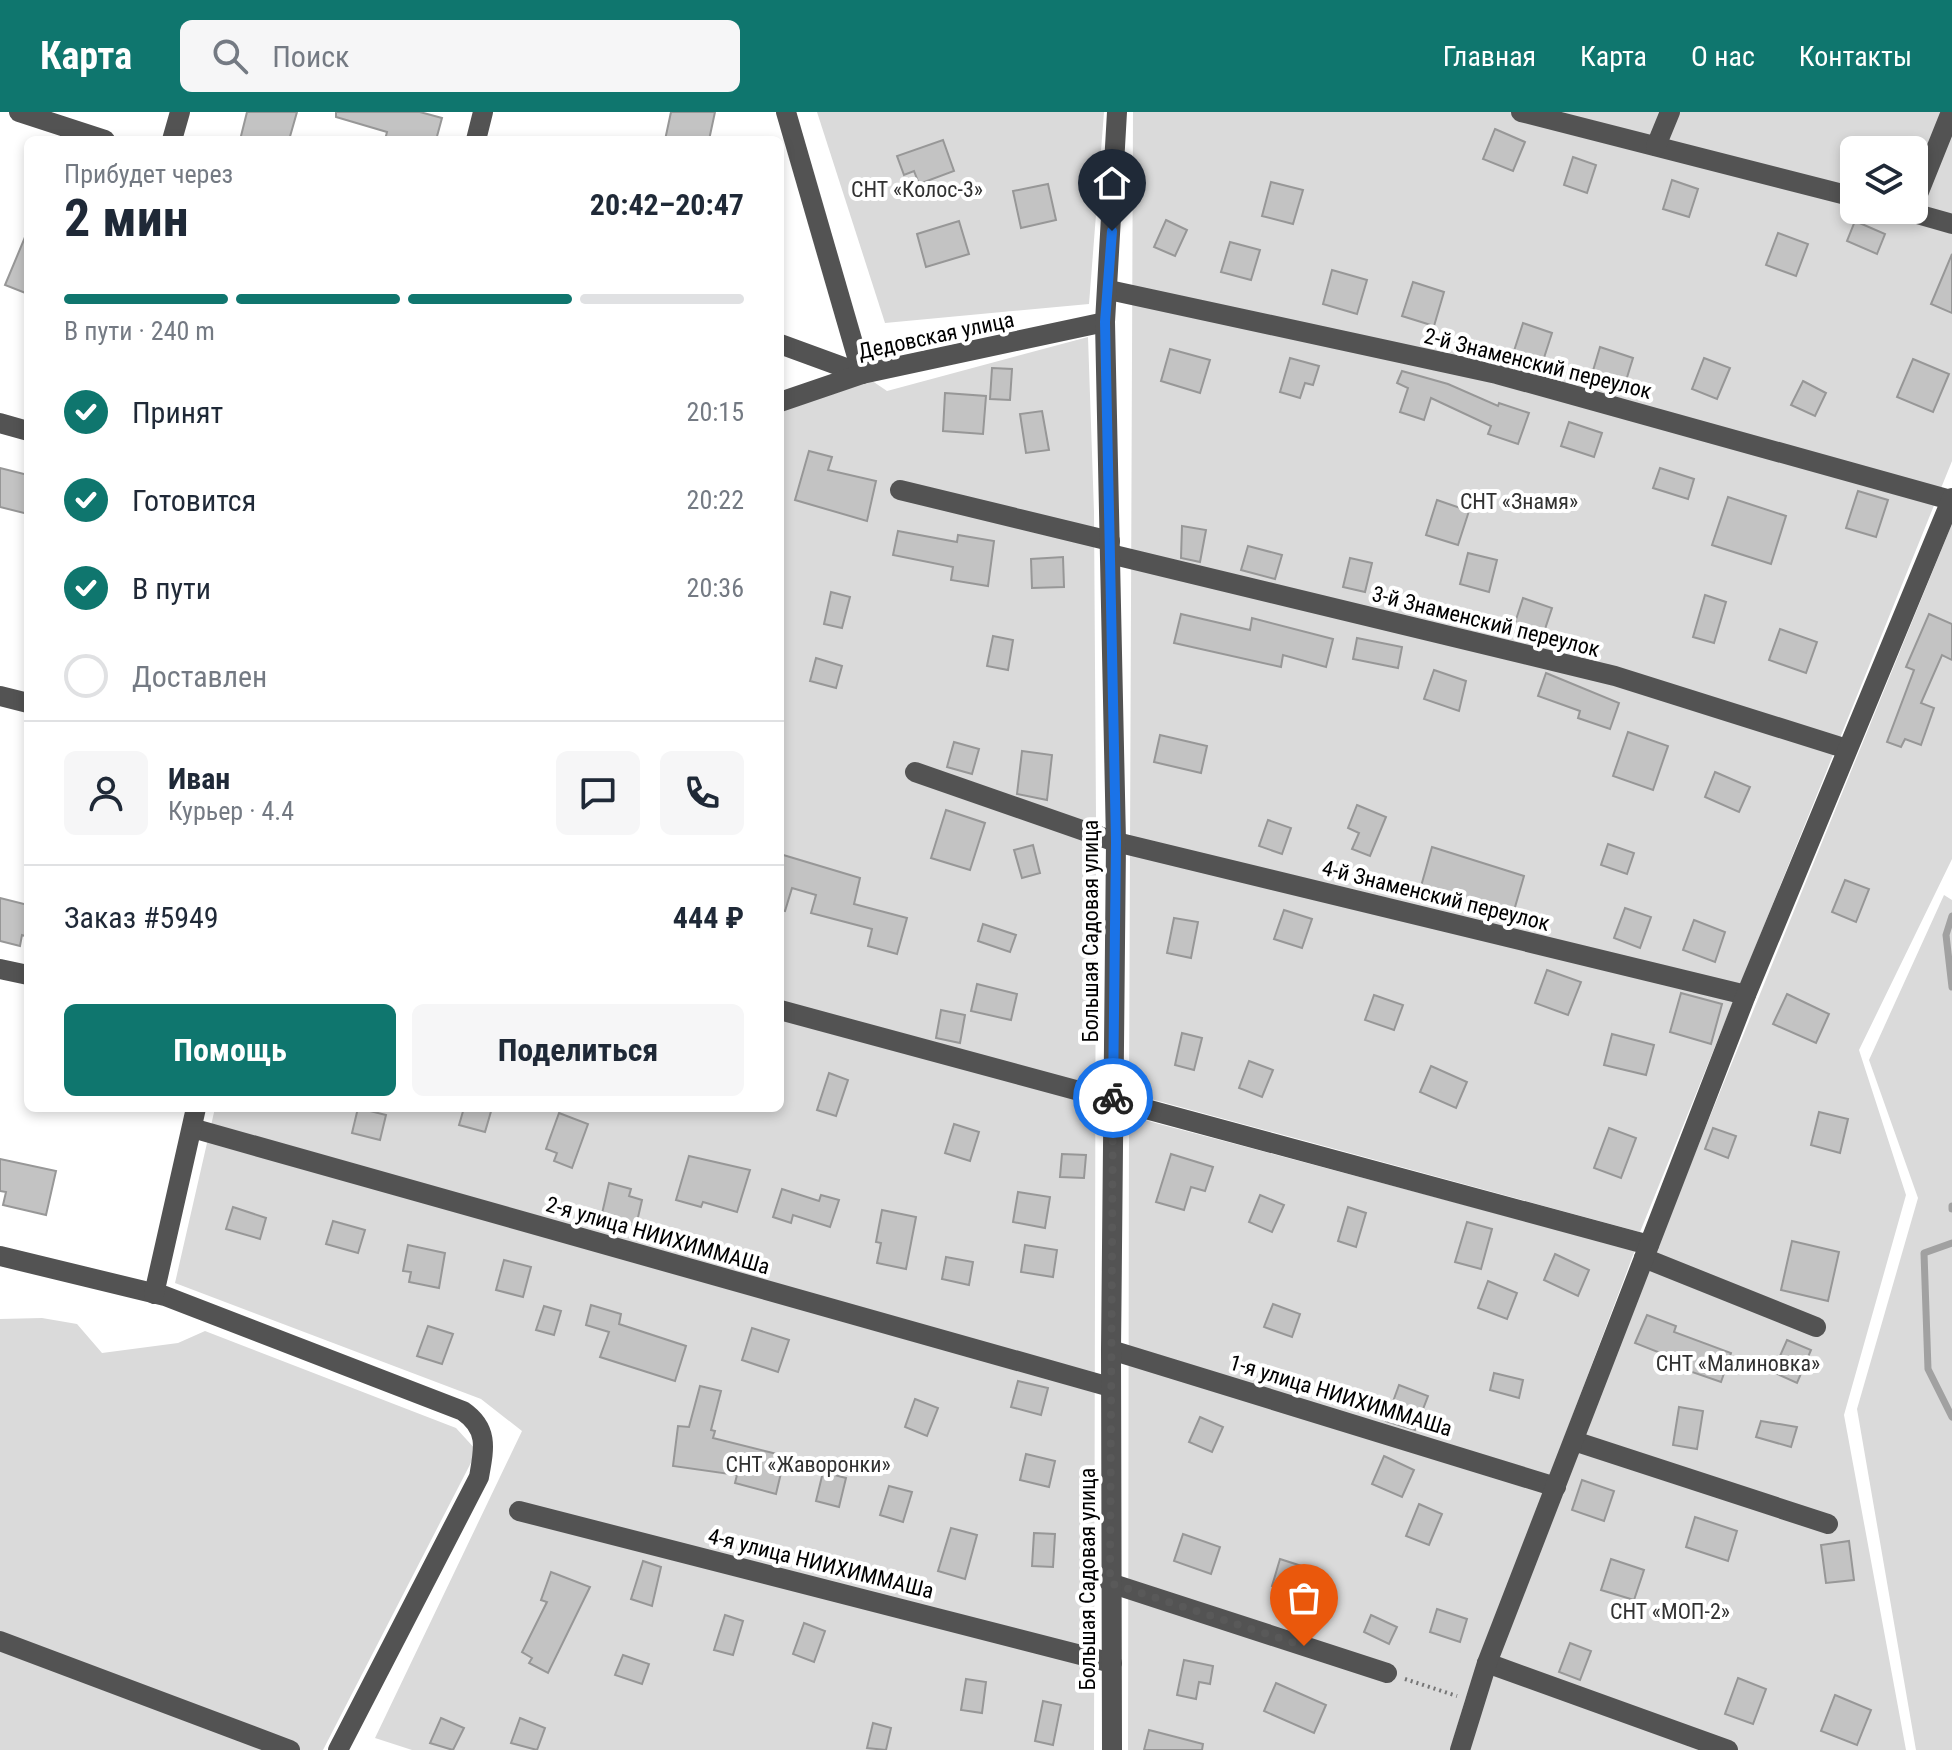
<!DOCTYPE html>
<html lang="ru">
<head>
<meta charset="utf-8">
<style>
	:root { --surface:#fff; --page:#f6f6f7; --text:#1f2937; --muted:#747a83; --line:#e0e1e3; --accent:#0f766e }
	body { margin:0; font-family:"Roboto Condensed",sans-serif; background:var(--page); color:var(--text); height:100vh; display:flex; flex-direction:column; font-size:30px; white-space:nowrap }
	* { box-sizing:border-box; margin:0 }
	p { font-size:26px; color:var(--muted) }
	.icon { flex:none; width:44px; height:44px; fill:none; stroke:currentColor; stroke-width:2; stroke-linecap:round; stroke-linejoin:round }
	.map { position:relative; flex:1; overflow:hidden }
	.side { position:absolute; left:24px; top:24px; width:760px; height:976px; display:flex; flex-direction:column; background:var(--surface); border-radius:12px; box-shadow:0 4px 12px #0003 }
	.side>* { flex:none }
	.tools { position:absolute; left:1840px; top:24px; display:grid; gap:16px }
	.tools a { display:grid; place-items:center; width:88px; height:88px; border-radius:12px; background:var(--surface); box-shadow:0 4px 12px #0003; font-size:40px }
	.pin { position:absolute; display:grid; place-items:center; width:68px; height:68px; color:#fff; margin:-82px -34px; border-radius:50% 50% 50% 0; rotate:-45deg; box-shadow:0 0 8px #0007 }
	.pin .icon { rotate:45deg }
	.courier { position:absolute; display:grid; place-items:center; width:80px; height:80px; margin:-40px; border:6px solid #1a73e8; border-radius:50%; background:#fff; color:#222; box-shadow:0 2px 10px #0007 }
	.summary em { font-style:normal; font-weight:700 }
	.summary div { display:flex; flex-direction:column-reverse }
	.summary { display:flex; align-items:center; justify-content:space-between; height:136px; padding:0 40px }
	h1 { font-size:52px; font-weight:700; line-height:60px }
	.bar { display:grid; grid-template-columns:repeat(4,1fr); gap:12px 8px; align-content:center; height:96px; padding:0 40px }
	.bar i { height:10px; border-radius:6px; background:var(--line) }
	.bar .on { background:var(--accent) }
	.bar p { grid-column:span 4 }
	.line { display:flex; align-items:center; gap:20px; padding:0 40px; border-top:2px solid var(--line) }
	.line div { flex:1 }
	.round { display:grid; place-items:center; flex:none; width:84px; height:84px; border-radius:12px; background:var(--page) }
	ol { padding:0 40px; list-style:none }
	li { display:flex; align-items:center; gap:24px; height:88px }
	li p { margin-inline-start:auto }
	li .icon { padding:8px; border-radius:50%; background:var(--accent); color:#fff; stroke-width:4 }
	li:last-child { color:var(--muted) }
	li i { width:44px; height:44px; border:4px solid var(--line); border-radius:50% }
	.button { display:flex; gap:16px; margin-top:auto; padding:16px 40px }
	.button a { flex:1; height:92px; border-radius:12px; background:var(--accent); color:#fff; font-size:32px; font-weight:700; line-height:92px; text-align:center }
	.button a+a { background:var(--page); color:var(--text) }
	header { display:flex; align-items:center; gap:48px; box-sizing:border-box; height:112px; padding:0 40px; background:var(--accent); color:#fff }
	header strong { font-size:38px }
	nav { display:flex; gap:44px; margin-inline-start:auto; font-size:28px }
	.search { width:560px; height:72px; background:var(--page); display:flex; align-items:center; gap:20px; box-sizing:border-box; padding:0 28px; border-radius:12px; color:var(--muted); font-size:30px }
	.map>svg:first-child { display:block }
	.green { fill:#dadada; fill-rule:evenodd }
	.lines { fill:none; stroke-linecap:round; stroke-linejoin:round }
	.stream { stroke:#a1a1a1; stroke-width:7 }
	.building { fill:#c3c3c3; stroke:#979797; stroke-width:2 }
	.path { stroke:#757575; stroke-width:4; stroke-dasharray:2 4; stroke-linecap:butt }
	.minor { stroke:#535353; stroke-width:20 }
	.done { stroke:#595959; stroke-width:8; stroke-dasharray:0 14.4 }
	.route { stroke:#1a73e8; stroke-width:10 }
	.labels { text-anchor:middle; stroke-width:8; stroke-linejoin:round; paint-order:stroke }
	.park-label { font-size:22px; fill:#313131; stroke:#fff }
	.street-label { font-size:22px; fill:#000; stroke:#fff }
</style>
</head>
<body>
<header>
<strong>Карта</strong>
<div class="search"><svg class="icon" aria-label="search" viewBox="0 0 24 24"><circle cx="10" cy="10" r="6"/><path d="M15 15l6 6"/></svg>Поиск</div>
<nav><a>Главная</a><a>Карта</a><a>О нас</a><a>Контакты</a></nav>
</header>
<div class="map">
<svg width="1952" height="1638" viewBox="0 0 1952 1638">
	<rect width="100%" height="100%" fill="#fff"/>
	<g class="green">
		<path d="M817,0H1104L1089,192L885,211Z"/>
		<path d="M1133,0H1952V349L1640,1120L1129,981ZM1854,38H1914V98H1854Z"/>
		<path d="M1088,225L1094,400L1096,706L1094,1638H412L375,1626L522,1319L481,1287L175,1171L215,996H780V290L862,262L887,279Z"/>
		<path d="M1952,412V747L1859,938L1906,1083L1844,1303L1906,1638H1469L1488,1572L1691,1051Z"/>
		<path d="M1944,783L1952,788V1638H1916L1857,1297L1918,1086L1869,948Z"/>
		<path d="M1129,1004L1635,1138L1465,1588L1450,1638H1128Z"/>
		<path d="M42,1206L77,1212L102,1241L178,1231L205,1219L456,1316L477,1339L323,1638H0V1207Z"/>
	</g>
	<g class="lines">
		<g class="stream">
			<path d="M1952,804L1946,823L1952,875"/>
			<path d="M1952,1094V1097"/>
			<path d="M1952,1131L1924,1141L1928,1257L1952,1305"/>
		</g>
	</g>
	<g class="building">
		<path d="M247,0H297L289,28H240Z"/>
		<path d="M336,0H420L442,6L436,28H385L387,20L336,5Z"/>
		<path d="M671,0H715L709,28H665Z"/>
		<path d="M1495,17L1525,30L1513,59L1483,47Z"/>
		<path d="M943,28L954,59L919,72L914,59L904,63L897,44Z"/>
		<path d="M1573,45L1596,53L1587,81L1564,73Z"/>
		<path d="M1672,68L1698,77L1689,105L1663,97Z"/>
		<path d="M1271,70L1303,78L1293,112L1262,104Z"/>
		<path d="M1048,72L1056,108L1021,116L1013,79Z"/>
		<path d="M1166,108L1187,118L1175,144L1154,135Z"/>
		<path d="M959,109L969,142L926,155L917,122Z"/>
		<path d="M1855,109L1885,122L1877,142L1847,129Z"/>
		<path d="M28,118V182L5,173Z"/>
		<path d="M1778,121L1808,132L1796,164L1766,153Z"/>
		<path d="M1230,130L1260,138L1251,168L1221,160Z"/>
		<path d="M1952,142V201L1931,192Z"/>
		<path d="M1332,158L1367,168L1357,202L1323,192Z"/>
		<path d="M1413,170L1444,180L1434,214L1402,204Z"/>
		<path d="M1523,211L1552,221L1542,252L1513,242Z"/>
		<path d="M1600,235L1633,246L1625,272L1592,262Z"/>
		<path d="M1170,237L1210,248L1200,281L1161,269Z"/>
		<path d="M1290,246L1319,254L1313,273L1305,271L1300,286L1280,280Z"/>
		<path d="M1704,246L1730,256L1717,287L1692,277Z"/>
		<path d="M1913,247L1949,262L1933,300L1897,285Z"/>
		<path d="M992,256L1012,257L1010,288L990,287Z"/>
		<path d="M1402,259L1448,272L1498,294L1499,291L1529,301L1518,332L1488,322L1491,314L1431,286L1424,308L1400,300L1408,276L1397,271Z"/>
		<path d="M1803,269L1826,281L1815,304L1791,293Z"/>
		<path d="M945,281L986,284L983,322L943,319Z"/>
		<path d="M1042,299L1049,338L1026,341L1020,302Z"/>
		<path d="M1569,310L1602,321L1594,345L1561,334Z"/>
		<path d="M809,339L832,345L828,358L876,369L867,409L795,388Z"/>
		<path d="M0,356L28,363V402L0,395Z"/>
		<path d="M1660,356L1694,367L1688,387L1653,376Z"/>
		<path d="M1858,379L1888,388L1876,425L1846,416Z"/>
		<path d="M1728,385L1786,404L1771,452L1712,433Z"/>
		<path d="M1437,388L1469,399L1458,433L1426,423Z"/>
		<path d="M1182,414L1206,418L1200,450L1181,446Z"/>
		<path d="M898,419L957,430L958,423L994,429L988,474L951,468L953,455L893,443Z"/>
		<path d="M1248,434L1282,443L1275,467L1241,458Z"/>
		<path d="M1468,441L1497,448L1489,480L1460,472Z"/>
		<path d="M1063,445L1064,475L1032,476L1031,447Z"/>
		<path d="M1350,446L1372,451L1365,480L1343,475Z"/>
		<path d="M831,480L850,485L842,516L824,512Z"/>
		<path d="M1705,483L1726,490L1714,531L1693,525Z"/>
		<path d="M1523,486L1552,496L1541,529L1512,520Z"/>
		<path d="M1181,502L1250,518L1252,506L1333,527L1326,555L1283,543L1281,555L1174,531Z"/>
		<path d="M1929,502L1952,512V548L1942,543L1921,591L1934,596L1921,633L1905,627L1901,635L1887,630L1914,558L1906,555Z"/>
		<path d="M1780,517L1817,530L1806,561L1769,548Z"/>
		<path d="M993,524L1013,528L1008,558L987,554Z"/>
		<path d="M1357,526L1402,535L1398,556L1353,547Z"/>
		<path d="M816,546L842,554L836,576L810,569Z"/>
		<path d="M1434,558L1466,569L1459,599L1424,587Z"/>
		<path d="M1546,561L1619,591L1610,617L1578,606L1580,599L1538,584Z"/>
		<path d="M1628,620L1668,634L1653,678L1613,664Z"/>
		<path d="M1160,623L1207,634L1201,661L1154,650Z"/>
		<path d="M954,630L979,637L972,662L947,655Z"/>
		<path d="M1022,639L1052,643L1047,688L1017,682Z"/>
		<path d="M1715,660L1750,675L1739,700L1705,685Z"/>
		<path d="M1357,693L1386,705L1370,744L1352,737L1359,721L1348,716Z"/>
		<path d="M946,698L985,711L970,758L931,746Z"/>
		<path d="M1268,708L1291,716L1282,742L1259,734Z"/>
		<path d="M1608,732L1634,741L1627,762L1601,753Z"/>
		<path d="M1033,733L1040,761L1022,766L1014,738Z"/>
		<path d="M1432,735L1524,764L1513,802L1420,778Z"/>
		<path d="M780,742L860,766L854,792L907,806L897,842L868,834L872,817L811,801L816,783L792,776L785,799L780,798Z"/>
		<path d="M1845,768L1869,777L1856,810L1832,800Z"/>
		<path d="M0,786L28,793V825L22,823L20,834L0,829Z"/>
		<path d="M1625,796L1651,805L1640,836L1614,826Z"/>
		<path d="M1284,798L1312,807L1302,836L1274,827Z"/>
		<path d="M1174,806L1198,810L1191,846L1167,841Z"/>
		<path d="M1694,808L1725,820L1715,850L1683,838Z"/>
		<path d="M983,812L1016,823L1010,840L978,829Z"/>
		<path d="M1547,858L1581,870L1568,903L1535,891Z"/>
		<path d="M977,872L1017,882L1011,908L971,899Z"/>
		<path d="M1681,881L1722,892L1711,932L1670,920Z"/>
		<path d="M1787,882L1829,902L1816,931L1773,912Z"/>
		<path d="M1374,883L1403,893L1394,918L1365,908Z"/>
		<path d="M941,898L965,903L960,931L936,926Z"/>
		<path d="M1182,921L1202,926L1194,958L1175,953Z"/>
		<path d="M1612,922L1654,933L1646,963L1604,953Z"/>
		<path d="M1249,949L1273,958L1262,985L1239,976Z"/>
		<path d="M1431,954L1467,970L1456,996L1420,980Z"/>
		<path d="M829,961L848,968L836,1004L817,998Z"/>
		<path d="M358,996L386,1003L380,1028L352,1021Z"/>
		<path d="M464,996H492L485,1020L459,1013Z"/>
		<path d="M1819,1000L1848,1007L1840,1041L1811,1033Z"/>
		<path d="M559,1001L588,1012L572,1056L554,1049L557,1041L546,1037Z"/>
		<path d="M954,1012L979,1020L970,1049L945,1041Z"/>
		<path d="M1609,1016L1636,1026L1621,1066L1594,1056Z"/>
		<path d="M1713,1016L1736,1024L1728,1046L1705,1037Z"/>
		<path d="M1062,1042L1086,1043L1084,1066L1060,1065Z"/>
		<path d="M1171,1042L1213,1055L1205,1079L1191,1075L1184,1098L1156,1090Z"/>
		<path d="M689,1044L750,1058L737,1100L703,1090L701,1095L676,1088Z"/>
		<path d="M0,1047L56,1059L46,1103L3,1093L6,1080L0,1079Z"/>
		<path d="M609,1071L631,1077L629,1084L642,1088L636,1114L601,1106Z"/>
		<path d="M782,1077L819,1089L821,1083L839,1088L830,1115L793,1103L791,1111L773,1105Z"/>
		<path d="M1018,1080L1050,1085L1045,1116L1013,1110Z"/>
		<path d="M1260,1083L1284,1093L1272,1120L1249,1110Z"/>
		<path d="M233,1095L266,1106L260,1127L226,1117Z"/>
		<path d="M1348,1095L1366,1101L1356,1135L1338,1129Z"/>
		<path d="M882,1098L916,1105L906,1157L877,1151L881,1131L876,1130Z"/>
		<path d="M333,1109L365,1118L358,1141L326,1132Z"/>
		<path d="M1467,1110L1492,1117L1481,1157L1455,1150Z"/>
		<path d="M1792,1129L1839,1140L1828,1189L1781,1178Z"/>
		<path d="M408,1133L445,1141L439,1176L409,1170L411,1160L403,1159Z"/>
		<path d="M1025,1133L1057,1138L1053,1165L1021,1160Z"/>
		<path d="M1555,1142L1589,1158L1578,1184L1544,1168Z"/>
		<path d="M946,1145L973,1150L969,1173L942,1167Z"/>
		<path d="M504,1148L531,1155L523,1185L496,1178Z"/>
		<path d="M1488,1169L1517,1181L1507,1207L1478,1196Z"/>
		<path d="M1273,1192L1300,1202L1292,1225L1264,1215Z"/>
		<path d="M591,1193L621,1202L619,1212L686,1234L675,1269L600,1245L609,1220L586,1213Z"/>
		<path d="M544,1194L561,1199L554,1223L536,1218Z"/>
		<path d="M1647,1203L1676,1214L1674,1220L1731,1241L1721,1270L1689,1259L1691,1253L1635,1231Z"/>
		<path d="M428,1214L453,1222L442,1252L417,1244Z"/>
		<path d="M752,1216L789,1228L778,1260L742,1248Z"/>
		<path d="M1787,1228L1811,1238L1797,1271L1773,1260Z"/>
		<path d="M1494,1261L1523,1268L1519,1286L1490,1278Z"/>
		<path d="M1018,1269L1048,1276L1041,1303L1011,1295Z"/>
		<path d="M1399,1273L1428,1284L1415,1318L1386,1309Z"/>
		<path d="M700,1274L721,1279L711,1318L715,1319L713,1326L785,1344L776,1382L735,1371L737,1363L673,1354L678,1314L689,1315Z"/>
		<path d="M915,1287L938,1296L927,1324L905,1315Z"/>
		<path d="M1679,1295L1703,1299L1697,1337L1673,1333Z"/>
		<path d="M1200,1305L1223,1315L1212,1340L1189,1330Z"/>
		<path d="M1761,1309L1797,1315L1791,1335L1756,1325Z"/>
		<path d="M1026,1342L1055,1349L1049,1375L1020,1368Z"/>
		<path d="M1384,1344L1414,1358L1402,1385L1372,1372Z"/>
		<path d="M823,1360L846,1366L839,1395L816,1389Z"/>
		<path d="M1582,1368L1614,1379L1604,1409L1572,1398Z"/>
		<path d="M889,1374L912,1380L903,1410L880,1403Z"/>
		<path d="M1419,1392L1442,1402L1429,1433L1406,1424Z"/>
		<path d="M1695,1405L1737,1419L1728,1449L1686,1435Z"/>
		<path d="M951,1416L977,1423L965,1467L938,1459Z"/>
		<path d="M1034,1421L1055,1422L1053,1455L1032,1454Z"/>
		<path d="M1183,1422L1220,1435L1211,1462L1174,1449Z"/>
		<path d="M1849,1429L1854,1468L1826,1471L1821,1433Z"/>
		<path d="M1280,1447L1314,1458L1306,1484L1272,1474Z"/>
		<path d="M1611,1447L1644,1458L1634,1488L1601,1478Z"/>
		<path d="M643,1449L661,1455L652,1494L631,1487Z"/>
		<path d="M551,1460L590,1475L548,1561L529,1551L532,1546L522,1540L547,1490L541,1488Z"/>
		<path d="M1437,1497L1467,1507L1460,1530L1430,1520Z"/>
		<path d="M725,1503L743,1509L733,1543L714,1538Z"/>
		<path d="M1371,1503L1397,1515L1389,1532L1364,1520Z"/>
		<path d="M804,1511L825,1519L814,1550L793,1542Z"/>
		<path d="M1570,1531L1591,1539L1580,1568L1559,1560Z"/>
		<path d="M623,1543L649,1552L642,1572L615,1563Z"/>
		<path d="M1184,1548L1213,1554L1210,1572L1199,1570L1196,1587L1177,1583Z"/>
		<path d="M1738,1566L1766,1577L1753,1612L1725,1602Z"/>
		<path d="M966,1567L986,1570L982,1601L961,1598Z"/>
		<path d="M1276,1571L1326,1593L1314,1621L1264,1599Z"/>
		<path d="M1835,1583L1871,1598L1857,1633L1821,1619Z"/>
		<path d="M1043,1589L1061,1593L1053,1633L1035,1629Z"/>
		<path d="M441,1606L464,1616L453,1638L430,1631Z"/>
		<path d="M520,1606L545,1616L537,1638L511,1631Z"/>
		<path d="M873,1611L891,1616L886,1638L867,1636Z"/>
		<path d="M1149,1618L1203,1632L1202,1638H1144Z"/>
	</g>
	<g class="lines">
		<path class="path" d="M1405,1567L1457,1584"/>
		<g class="minor">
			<path d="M19,0L105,28"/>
			<path d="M786,0L862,262"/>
			<path d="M1521,0L1854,85"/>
			<path d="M172,28L180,0"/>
			<path d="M476,28L483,0"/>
			<path d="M1656,34L1670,0"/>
			<path d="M1914,92L1951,0"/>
			<path d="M1903,98L1952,112"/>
			<path d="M1109,178L1497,262L1951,388"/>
			<path d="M780,232L862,262"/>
			<path d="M780,290L862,262L1105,210"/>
			<path d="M0,311L28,319"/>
			<path d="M900,378L1110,429"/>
			<path d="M1110,442L1615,564L1847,637"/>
			<path d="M0,584L28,591"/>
			<path d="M915,660L1116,730L1746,883"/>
			<path d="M0,857L28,863"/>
			<path d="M780,898L1649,1133"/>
			<path d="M192,1016L1110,1275"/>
			<path d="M0,1144L165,1184L463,1299C489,1317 484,1337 479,1365L338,1638"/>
			<path d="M1644,1146L1816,1215"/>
			<path d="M154,1182L196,996"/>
			<path d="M1111,1238L1556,1375"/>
			<path d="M1574,1329L1828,1412"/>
			<path d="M519,1399L1112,1551"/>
			<path d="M1110,1471L1387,1561"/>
			<path d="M0,1529L290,1638"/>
			<path d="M1487,1551L1728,1638"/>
			<path d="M1112,1638L1111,1238L1116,730L1105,210L1117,0"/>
			<path d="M1460,1638L1487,1551L1746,883L1952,386"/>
		</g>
	</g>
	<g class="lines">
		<path class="done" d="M1113,986L1110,1471L1304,1534"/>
		<path class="route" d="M1112,119L1105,210L1116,730L1113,986"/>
	</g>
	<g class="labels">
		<g class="park-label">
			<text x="917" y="85">СНТ «Колос-3»</text>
			<text x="1519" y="397">СНТ «Знамя»</text>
			<text x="1738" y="1259">СНТ «Малиновка»</text>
			<text x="808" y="1360">СНТ «Жаворонки»</text>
			<text x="1670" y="1507">СНТ «МОП-2»</text>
		</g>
		<g class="street-label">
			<text transform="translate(936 223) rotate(-12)" y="8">Дедовская улица</text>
			<text transform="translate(1538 251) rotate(14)" y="8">2-й Знаменский переулок</text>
			<text transform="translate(1486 509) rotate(14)" y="8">3-й Знаменский переулок</text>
			<text transform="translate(1436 783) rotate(14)" y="8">4-й Знаменский переулок</text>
			<text transform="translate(1090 819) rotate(-90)" y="8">Большая Садовая улица</text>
			<text transform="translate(658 1123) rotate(16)" y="8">2-я улица НИИХИММАШа</text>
			<text transform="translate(1341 1283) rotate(17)" y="8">1-я улица НИИХИММАШа</text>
			<text transform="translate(821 1451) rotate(14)" y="8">4-я улица НИИХИММАШа</text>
			<text transform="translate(1087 1467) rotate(-90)" y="8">Большая Садовая улица</text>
		</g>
	</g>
</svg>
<div class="tools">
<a><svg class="icon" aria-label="layers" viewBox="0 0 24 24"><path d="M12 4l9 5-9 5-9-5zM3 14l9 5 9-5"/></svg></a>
</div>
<div class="pin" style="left:1304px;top:1534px;background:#ea580c"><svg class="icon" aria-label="bag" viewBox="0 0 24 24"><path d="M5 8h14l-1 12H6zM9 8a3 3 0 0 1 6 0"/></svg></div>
<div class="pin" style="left:1112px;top:119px;background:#1f2937"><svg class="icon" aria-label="home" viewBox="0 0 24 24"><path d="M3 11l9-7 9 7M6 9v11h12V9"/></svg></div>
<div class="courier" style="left:1113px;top:986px"><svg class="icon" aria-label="bike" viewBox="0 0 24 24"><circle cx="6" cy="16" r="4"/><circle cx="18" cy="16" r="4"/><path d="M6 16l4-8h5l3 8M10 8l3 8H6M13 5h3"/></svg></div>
<section class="side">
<div class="summary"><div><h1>2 мин</h1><p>Прибудет через</p></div><em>20:42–20:47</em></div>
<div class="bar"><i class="on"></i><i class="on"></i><i class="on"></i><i></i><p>В пути · 240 m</p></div>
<ol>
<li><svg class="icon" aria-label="check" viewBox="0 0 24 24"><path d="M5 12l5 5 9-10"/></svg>Принят<p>20:15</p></li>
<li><svg class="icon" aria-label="check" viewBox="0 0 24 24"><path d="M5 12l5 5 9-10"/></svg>Готовится<p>20:22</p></li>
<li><svg class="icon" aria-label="check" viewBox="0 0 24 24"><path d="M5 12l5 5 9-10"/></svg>В пути<p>20:36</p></li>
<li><i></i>Доставлен</li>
</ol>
<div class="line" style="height:144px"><a class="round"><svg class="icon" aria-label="person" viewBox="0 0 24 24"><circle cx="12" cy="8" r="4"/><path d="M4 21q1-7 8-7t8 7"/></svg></a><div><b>Иван</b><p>Курьер · 4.4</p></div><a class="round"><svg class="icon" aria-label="chat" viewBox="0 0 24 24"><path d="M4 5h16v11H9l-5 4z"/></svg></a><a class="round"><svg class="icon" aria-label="phone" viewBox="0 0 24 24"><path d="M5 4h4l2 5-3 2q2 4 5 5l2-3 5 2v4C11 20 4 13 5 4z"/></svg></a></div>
<div class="line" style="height:104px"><div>Заказ #5949</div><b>444 ₽</b></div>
<div class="button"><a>Помощь</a><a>Поделиться</a></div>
</section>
</div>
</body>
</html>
